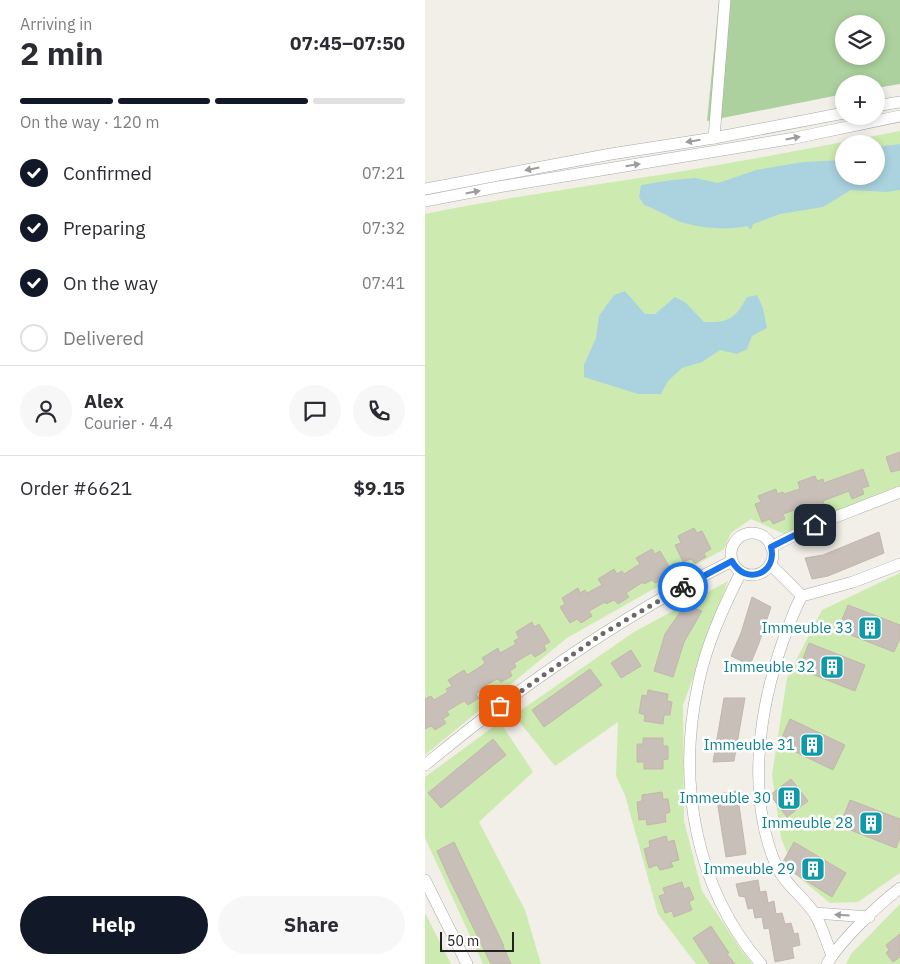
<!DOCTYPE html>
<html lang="en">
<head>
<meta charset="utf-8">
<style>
	:root { --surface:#fff; --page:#f7f7f7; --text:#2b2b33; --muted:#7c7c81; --line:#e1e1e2; --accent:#111827 }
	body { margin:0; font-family:"IBM Plex Sans",sans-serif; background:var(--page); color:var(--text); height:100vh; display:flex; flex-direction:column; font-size:19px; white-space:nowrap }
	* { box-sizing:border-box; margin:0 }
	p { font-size:16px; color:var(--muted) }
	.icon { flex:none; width:28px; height:28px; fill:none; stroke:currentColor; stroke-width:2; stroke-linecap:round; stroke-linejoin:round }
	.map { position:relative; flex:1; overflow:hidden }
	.drawer { display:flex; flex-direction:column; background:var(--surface); width:425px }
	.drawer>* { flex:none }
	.tools { position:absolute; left:410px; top:15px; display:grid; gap:10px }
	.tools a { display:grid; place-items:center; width:50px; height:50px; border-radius:50%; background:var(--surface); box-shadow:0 2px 8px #0003; font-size:25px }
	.scale { position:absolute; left:15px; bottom:12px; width:74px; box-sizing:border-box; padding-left:5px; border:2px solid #222; border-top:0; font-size:14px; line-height:18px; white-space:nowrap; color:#222; -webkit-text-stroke:4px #fff; paint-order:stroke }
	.pin { position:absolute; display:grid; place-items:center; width:42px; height:42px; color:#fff; margin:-21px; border-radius:10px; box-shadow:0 2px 8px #0006 }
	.courier { position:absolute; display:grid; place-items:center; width:50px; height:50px; margin:-25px; border:4px solid #1a73e8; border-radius:50%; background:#fff; color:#222; box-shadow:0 1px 6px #0007 }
	.summary em { font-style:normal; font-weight:800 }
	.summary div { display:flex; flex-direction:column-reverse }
	.summary { display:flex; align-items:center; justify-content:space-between; height:85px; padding:0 20px }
	h1 { font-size:32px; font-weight:800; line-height:38px }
	.bar { display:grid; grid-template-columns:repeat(4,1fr); gap:8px 5px; align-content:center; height:60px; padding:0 20px }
	.bar i { height:6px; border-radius:4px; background:var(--line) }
	.bar .on { background:var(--accent) }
	.bar p { grid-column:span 4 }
	.line { display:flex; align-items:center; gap:12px; padding:0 20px; border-top:1px solid var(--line) }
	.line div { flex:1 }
	.round { display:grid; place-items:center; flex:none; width:52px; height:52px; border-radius:26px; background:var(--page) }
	ol { padding:0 20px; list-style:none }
	li { display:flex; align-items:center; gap:15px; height:55px }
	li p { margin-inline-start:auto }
	li .icon { padding:5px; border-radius:50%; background:var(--accent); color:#fff; stroke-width:4 }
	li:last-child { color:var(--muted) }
	li i { width:28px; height:28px; border:2px solid var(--line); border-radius:50% }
	.button { display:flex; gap:10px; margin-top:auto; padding:10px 20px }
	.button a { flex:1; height:58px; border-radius:30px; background:var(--accent); color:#fff; font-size:20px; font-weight:800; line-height:58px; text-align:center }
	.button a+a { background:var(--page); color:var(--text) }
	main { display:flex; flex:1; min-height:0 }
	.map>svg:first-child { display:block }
	.grass { fill:#cdebb0; fill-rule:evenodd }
	.forest { fill:#add19e; fill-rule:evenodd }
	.water { fill:#aad3df }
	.building { fill:#c7bfb8; stroke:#c4b6ab }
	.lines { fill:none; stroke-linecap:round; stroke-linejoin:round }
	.minor-casing { stroke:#a9a9a9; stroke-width:12 }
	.minor { stroke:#fff; stroke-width:11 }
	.oneway { fill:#9c9c9c }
	.done { stroke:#6b6a68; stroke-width:5; stroke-dasharray:0 9 }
	.route { stroke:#1a73e8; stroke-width:6 }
	.labels { text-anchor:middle; stroke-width:5; stroke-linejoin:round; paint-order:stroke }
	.culture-label { font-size:15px; fill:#0d838f; stroke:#fff; text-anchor:end }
</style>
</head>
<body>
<main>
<section class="drawer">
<div class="summary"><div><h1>2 min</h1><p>Arriving in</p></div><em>07:45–07:50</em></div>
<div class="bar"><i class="on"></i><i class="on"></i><i class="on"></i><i></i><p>On the way · 120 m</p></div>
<ol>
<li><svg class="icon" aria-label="check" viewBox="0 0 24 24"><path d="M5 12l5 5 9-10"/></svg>Confirmed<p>07:21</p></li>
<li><svg class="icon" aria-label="check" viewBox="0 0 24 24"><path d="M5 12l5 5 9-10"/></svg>Preparing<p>07:32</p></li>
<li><svg class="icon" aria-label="check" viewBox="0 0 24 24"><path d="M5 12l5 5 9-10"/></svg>On the way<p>07:41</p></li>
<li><i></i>Delivered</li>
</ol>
<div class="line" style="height:90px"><a class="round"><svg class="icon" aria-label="person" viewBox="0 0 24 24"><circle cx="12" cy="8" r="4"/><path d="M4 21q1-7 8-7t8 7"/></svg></a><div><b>Alex</b><p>Courier · 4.4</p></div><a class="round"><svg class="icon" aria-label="chat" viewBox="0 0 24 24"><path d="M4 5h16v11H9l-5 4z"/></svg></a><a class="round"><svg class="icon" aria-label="phone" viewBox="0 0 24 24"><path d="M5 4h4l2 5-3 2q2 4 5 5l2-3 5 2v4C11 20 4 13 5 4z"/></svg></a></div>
<div class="line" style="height:65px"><div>Order #6621</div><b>$9.15</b></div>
<div class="button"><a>Help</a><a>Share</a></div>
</section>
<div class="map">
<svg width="475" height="964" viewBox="0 0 475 964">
	<rect width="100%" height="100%" fill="#f2efe9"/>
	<g class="grass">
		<path d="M475,131V489L453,496L359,534L326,519L306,533L299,549L142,638L0,755V214C82,197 165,186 247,173C323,160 399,146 475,131ZM419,144H451V176H419Z"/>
		<path d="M475,573V873L433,902L405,903L371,875L356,838L347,775L362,678L397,610Z"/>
		<path d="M303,581L258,705L259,821L277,891L314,947L327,964H271L233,914L200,795L191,776L193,722L130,766L89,715L209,632Z"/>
		<path d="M75,722L108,772L54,822L100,910L116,964H58L0,838V777Z"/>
		<path d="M475,904V964H421L426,954Z"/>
		<path d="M0,913L26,964H0Z"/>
	</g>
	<path class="forest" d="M294,0H475V84L451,88V84H419V94L282,121ZM419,24H451V56H419Z"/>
	<g class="water">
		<path d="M475,144V190L461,192L426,190L398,207L355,214L328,224L326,230L322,226C303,231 269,228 251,220C240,215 231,209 219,205L214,197L216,185L247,180L270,178L293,183L331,170L378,162L419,160V176H451V147Z"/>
		<path d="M200,291L220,314H230L250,297L260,302L279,322C303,323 310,319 322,297L332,295L338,308L342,328L327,336L322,349L312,354L295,350L277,362L257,368L243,381L236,394H213L159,377V365L171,338L174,316L189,295Z"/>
	</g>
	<g class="building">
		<path d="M475,452V470L466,472L461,457Z"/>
		<path d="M438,469L444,486L437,488L439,494L427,499L424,491L398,501L400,506L387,510L384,506L376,508L358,514L360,519L348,524L345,519L337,522L330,504L336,502L333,496L351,489L352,494L358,492L359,494L375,489L373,482L390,476L392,481L398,479L399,483Z"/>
		<path d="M269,528L272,533L277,531L286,549L279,553L281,557L270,563L266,559L258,562L250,545L256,543L253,536Z"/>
		<path d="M454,532L459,553L403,576L387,579L380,558L398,555Z"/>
		<path d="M227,549L230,554L235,551L245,568L239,572L242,577L230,583L227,580L219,584L218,582L201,593L204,597L193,604L189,600L181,604L180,602L164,611L167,616L156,623L152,619L145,623L135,607L140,604L137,598L153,588L155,593L160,590L162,593L177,585L173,579L189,569L192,574L197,571L199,574L215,564L211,558Z"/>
		<path d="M327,597L346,607L334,643L325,665L306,656L316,633Z"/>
		<path d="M260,605L277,611L259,642L248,677L229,671L240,634Z"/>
		<path d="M423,605L475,625V638L469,652L413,630Z"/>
		<path d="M107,622L109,627L114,624L125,642L119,645L121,650L110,657L106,653L89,663L91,667L85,671L87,676L76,682L72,679L56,688L58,690L51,694L54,698L43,705L39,701L22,711L24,715L18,719L21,723L10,730L6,726L0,729V699L6,696L9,700L23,692L21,689L27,686L23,680L39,670L42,675L55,667L60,663L57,658L73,648L75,653L91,644L89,641L94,638L91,632Z"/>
		<path d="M384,643L440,665L430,691L374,669Z"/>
		<path d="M206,650L216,666L196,678L186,663Z"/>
		<path d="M165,669L177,685L119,727L107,710Z"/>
		<path d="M223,690L243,694L242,701L247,702L245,715H239L238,724L219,721L220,715L214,713L217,695L222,696Z"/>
		<path d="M299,698H320L309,761L288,762Z"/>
		<path d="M365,719L420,745L408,770L354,744Z"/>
		<path d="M218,738H238V746H243V759L238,760V769H219V762H212V744H218Z"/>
		<path d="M68,739L81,755L16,808L3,793Z"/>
		<path d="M366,779L383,801L362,817L345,795Z"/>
		<path d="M312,791L321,854L301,857L291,794Z"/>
		<path d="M237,792L238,799H243L245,812L240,814L241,822L222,825L221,819L214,820L212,802L217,801V795Z"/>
		<path d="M425,800L475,819V837L471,848L415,826Z"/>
		<path d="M241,836L243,842L249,840L254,860L246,862L248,867L235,870L232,865L224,868L219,849L225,847L224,841Z"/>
		<path d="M29,842L79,946H78L86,964H66L24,878L12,851Z"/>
		<path d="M369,842L421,873L407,897L361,868L358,862Z"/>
		<path d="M333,880L335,892L341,891L343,903L349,901L351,914L357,913L360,924L366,923L369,934L373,933L375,945L367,947L369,958L350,962L344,928L339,929L337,917L330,918L328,908L323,909L320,897L314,896L311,884Z"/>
		<path d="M257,882L259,889L264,887L269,899L264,902L267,910L249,917L247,911L240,913L234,896L240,894L238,888Z"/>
		<path d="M286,926L304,953L302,954L310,964H285L268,938Z"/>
		<path d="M475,934V957L468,962L461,953L464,950L461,945Z"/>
	</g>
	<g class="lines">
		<g class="minor-casing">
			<g id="minor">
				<path d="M451,106L475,102"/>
				<path d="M289,138L300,0"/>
				<path d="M0,189L186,154L289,138L419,113"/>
				<path d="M0,201L73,187L370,138L475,116"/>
				<circle cx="327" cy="554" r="21"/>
				<path d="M346,547L390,525L475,492"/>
				<path d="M345,564L377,596"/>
				<path d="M316,572C298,608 281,645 273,685C252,782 270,888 336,964"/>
				<path d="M0,765C94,687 197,615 307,561"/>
				<path d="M0,880L42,964"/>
				<path d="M390,913L444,917"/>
				<path d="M407,955C401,942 397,925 389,913C378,896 360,885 351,865C321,795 334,708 359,638C365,624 369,609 377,596L428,582L475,564"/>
				<path d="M402,964C414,942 454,904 475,888"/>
			</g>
		</g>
		<use href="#minor" class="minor"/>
	</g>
	<defs><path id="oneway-solid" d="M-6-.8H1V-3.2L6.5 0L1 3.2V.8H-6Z" transform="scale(1.25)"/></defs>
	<g class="oneway">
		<use href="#oneway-solid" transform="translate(368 138) rotate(-11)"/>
		<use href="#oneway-solid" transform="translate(268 141) rotate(171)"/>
		<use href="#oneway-solid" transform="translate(208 165) rotate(-9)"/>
		<use href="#oneway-solid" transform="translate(107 169) rotate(169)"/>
		<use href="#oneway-solid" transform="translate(48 192) rotate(-11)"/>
		<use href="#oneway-solid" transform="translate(417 915) rotate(-177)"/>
	</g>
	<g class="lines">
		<path class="done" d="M75,706L177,634L258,587"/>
		<path class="route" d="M258,587L307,561C320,586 353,574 346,547L390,525"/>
	</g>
	<defs>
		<g id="building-square" transform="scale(1.25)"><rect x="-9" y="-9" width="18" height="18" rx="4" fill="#0f9aa8" stroke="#fff"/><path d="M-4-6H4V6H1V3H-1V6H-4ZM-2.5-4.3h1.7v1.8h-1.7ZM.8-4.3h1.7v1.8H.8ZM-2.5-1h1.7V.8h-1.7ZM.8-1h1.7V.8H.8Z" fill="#fff"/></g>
	</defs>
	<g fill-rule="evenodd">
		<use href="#building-square" x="445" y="628"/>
		<use href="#building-square" x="407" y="667"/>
		<use href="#building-square" x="387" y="745"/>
		<use href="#building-square" x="364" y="798"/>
		<use href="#building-square" x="446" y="823"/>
		<use href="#building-square" x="388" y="869"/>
	</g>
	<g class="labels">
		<g class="culture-label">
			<text x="428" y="633">Immeuble 33</text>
			<text x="390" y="672">Immeuble 32</text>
			<text x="370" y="750">Immeuble 31</text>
			<text x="346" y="803">Immeuble 30</text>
			<text x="428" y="828">Immeuble 28</text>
			<text x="370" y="874">Immeuble 29</text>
		</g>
	</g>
</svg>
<div class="tools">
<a><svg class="icon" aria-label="layers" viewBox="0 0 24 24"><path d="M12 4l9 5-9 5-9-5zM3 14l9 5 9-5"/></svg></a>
<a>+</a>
<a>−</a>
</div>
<div class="scale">50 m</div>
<div class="pin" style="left:75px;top:706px;background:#ea580c"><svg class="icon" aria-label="bag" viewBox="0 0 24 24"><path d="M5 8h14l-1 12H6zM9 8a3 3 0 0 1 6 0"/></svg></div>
<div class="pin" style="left:390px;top:525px;background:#1f2937"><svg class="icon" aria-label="home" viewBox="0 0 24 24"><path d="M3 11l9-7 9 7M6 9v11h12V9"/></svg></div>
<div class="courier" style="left:258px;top:587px"><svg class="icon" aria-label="bike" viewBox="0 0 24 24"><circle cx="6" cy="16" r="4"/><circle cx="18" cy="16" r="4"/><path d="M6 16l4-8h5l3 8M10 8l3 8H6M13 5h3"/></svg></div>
</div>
</main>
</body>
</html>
